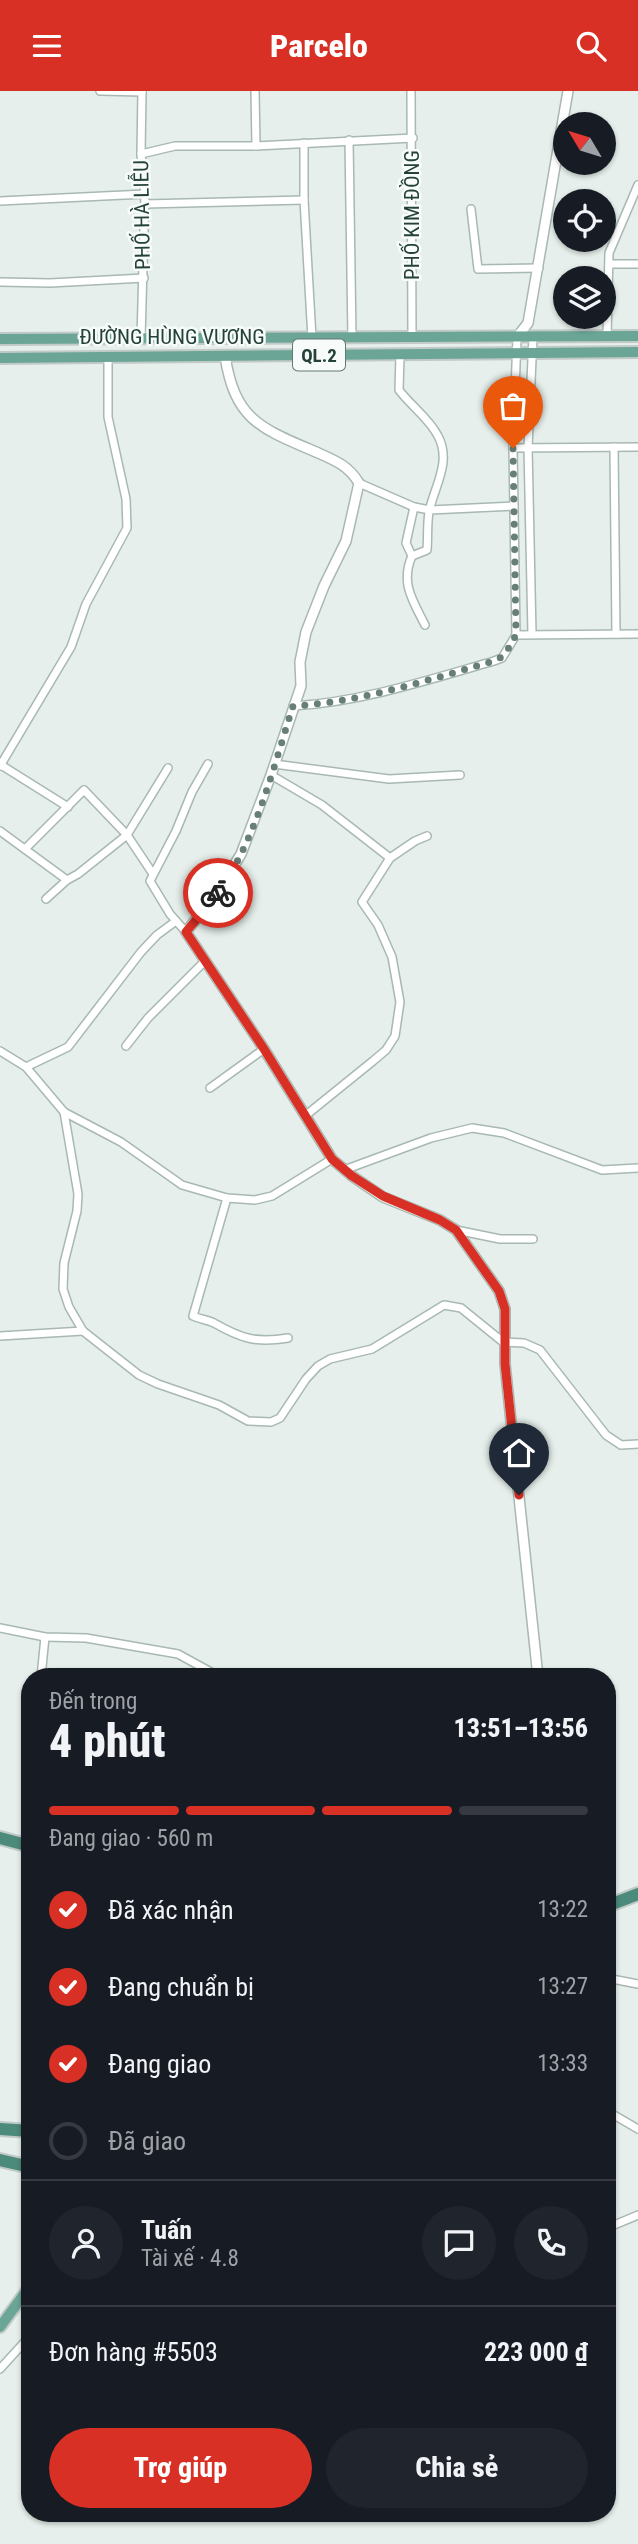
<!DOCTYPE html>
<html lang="vi">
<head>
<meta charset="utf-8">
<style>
	:root { --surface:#171b24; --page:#20242c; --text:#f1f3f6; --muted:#9ea1a6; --line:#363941; --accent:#d93025 }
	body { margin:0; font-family:"Roboto Condensed",sans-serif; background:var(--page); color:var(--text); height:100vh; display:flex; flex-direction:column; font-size:26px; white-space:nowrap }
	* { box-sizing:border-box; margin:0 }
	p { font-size:23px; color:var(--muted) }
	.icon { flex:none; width:38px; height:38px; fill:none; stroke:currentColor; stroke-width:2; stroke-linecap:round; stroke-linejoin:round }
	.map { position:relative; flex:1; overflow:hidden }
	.details { position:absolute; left:21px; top:1577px; width:595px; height:854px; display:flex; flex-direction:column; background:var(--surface); border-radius:28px; box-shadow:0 2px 5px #0004 }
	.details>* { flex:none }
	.needle { width:46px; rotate:308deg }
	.fabs { position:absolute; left:553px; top:21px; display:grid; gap:14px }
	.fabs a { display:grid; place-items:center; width:63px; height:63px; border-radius:50%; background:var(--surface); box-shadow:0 2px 5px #0004; font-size:35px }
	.pin { position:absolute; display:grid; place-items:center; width:60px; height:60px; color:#fff; margin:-72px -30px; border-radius:50% 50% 50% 0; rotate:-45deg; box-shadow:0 0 7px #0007 }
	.pin .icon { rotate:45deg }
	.courier { position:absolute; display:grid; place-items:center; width:70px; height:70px; margin:-35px; border:5px solid #d93025; border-radius:50%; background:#fff; color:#222; box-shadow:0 2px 9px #0007 }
	.headline em { font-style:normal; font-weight:800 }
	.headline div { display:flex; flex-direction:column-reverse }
	.headline { display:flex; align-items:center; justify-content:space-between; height:119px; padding:0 28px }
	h1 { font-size:46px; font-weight:800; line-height:52px }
	.bar { display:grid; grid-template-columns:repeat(4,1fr); gap:10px 7px; align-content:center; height:84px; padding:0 28px }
	.bar i { height:9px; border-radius:5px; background:var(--line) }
	.bar .on { background:var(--accent) }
	.bar p { grid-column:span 4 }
	.line { display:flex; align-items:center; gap:18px; padding:0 28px; border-top:2px solid var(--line) }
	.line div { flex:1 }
	.round { display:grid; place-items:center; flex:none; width:74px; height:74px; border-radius:37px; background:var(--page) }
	ol { padding:0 28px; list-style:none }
	li { display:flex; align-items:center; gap:21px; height:77px }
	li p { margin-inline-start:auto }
	li .icon { padding:7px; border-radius:50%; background:var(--accent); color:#fff; stroke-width:4 }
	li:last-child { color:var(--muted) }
	li i { width:38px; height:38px; border:4px solid var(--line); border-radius:50% }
	.button { display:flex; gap:14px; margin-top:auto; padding:14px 28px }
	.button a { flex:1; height:80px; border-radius:42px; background:var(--accent); color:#fff; font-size:28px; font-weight:800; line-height:80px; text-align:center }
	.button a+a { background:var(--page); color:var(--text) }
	header { display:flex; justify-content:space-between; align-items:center; height:91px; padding:0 28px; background:var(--accent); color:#fff; font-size:32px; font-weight:800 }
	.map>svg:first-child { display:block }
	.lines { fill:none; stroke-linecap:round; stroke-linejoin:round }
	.minor-casing { stroke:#a8b8b2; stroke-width:10 }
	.tertiary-casing { stroke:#a8b8b2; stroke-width:12 }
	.primary-casing { stroke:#c2cac8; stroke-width:14 }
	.trunk-casing { stroke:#c2cac8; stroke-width:16 }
	.minor { stroke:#fff; stroke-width:7 }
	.tertiary { stroke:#fff; stroke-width:9 }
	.primary { stroke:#6aa596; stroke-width:10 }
	.trunk { stroke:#4c8a7c; stroke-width:12 }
	.done { stroke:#687f78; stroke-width:7; stroke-dasharray:0 12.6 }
	.route { stroke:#d93025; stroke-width:9 }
	.labels { text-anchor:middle; stroke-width:5; stroke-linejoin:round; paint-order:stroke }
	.shield { fill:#f7fbf9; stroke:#637a73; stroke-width:2 }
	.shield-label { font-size:19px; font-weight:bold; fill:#24423a }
	.street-label { font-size:21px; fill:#24423a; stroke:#f7fbf9 }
</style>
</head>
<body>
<header><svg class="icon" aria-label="menu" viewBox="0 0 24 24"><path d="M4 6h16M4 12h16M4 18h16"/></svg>Parcelo<svg class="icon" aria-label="search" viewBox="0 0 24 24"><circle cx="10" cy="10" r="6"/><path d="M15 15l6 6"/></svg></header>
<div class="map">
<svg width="638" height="2453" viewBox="0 0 638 2453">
	<rect width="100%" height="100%" fill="#e6efeb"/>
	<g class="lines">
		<g class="minor-casing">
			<g id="minor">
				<path d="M100,0L142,1"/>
				<path d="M255,0L256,55"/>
				<path d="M411,0L412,247"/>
				<path d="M349,49L352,247"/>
				<path d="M304,52V109L312,247"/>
				<path d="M141,63L175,55H256L413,47"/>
				<path d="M0,110L145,103"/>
				<path d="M145,113L304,109"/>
				<path d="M471,118L478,178L539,177"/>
				<path d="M609,173H638"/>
				<path d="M0,191L50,192L144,187"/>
				<path d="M607,246L609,162L638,94"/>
				<path d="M141,248L145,103L141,63L142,0"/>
				<path d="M400,264L399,299C411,315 429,327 438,345C452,371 434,396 429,421C427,433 428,447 427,459L412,465C400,492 413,510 425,534"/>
				<path d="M614,356L616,543"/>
				<path d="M513,357L638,356"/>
				<path d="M359,392L414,416L430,419L514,415"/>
				<path d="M412,465L406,452L414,416"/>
				<path d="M532,543L528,356L533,246"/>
				<path d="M516,544L513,357L517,246"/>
				<path d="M516,544L638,543"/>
				<path d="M293,615C361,611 428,589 494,570L502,567L516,544"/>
				<path d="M274,673L389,688L460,684"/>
				<path d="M1,674L68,716"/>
				<path d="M0,675L71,556L86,513L127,437L126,408L108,326V265"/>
				<path d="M271,684L322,714L390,767"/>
				<path d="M0,740L67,789"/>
				<path d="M25,758L84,699L127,744L153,783"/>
				<path d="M46,808L67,789L78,783L127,744L168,677"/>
				<path d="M186,841L170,823L150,790L176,740L192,701L208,673"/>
				<path d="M126,955L148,927L205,870"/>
				<path d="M0,960L26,976L64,1021L121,1051L182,1094L227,1107L255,1109L272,1105L332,1068"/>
				<path d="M26,976L68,956L141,861L157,844L176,830"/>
				<path d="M210,997L264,958"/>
				<path d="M64,1021L78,1103L77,1120L64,1172L63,1198L69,1216L83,1240L139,1284L158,1293L219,1314L248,1330L271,1331L280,1327L306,1288L318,1275L330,1268L372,1258L444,1214L461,1217L503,1251L524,1252L540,1259L606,1344L621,1354L638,1353"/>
				<path d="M305,1025L373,970L386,959L395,945L400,911L392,866L378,834L362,811L390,767L415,750L427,745"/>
				<path d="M344,1079L431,1047L472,1037L504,1042L602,1079L638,1077"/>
				<path d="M227,1107L193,1225C200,1228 208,1229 214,1232C242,1248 256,1252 288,1247"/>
				<path d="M456,1139L500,1148H533"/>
				<path d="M0,1245L83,1240"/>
				<path d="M0,1537L45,1546L86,1547L178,1563L220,1586"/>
				<path d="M41,1586L45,1546"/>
				<path d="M24,1754L30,1732"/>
				<path d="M607,1887L638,1893"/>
				<path d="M607,2020L638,2038"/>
				<path d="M607,2137L638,2124"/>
				<path d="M0,2278L30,2245"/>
			</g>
		</g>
		<g class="tertiary-casing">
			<g id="tertiary">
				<path d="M517,246L528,232L568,0"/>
				<path d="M225,265C235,329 260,337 316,361C334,369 348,374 359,392L346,450L324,495L306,541L300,571L301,595L271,684L241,763L219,799L186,841L264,958L332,1068L352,1085L383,1106L440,1129L456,1139L499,1200L505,1218V1273L538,1586"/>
			</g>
		</g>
		<g class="primary-casing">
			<g id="primary">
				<path d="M0,248L638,245"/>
				<path d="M0,267L638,261"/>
				<path d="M0,2236L30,2195"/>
			</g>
		</g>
		<g class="trunk-casing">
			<g id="trunk">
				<path d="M0,1747L30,1755"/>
				<path d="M607,1815L638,1803"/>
				<path d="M0,2038L30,2040"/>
				<path d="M0,2069L30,2076"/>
			</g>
		</g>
		<use href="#minor" class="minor"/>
		<use href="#tertiary" class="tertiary"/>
		<use href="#primary" class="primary"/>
		<use href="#trunk" class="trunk"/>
	</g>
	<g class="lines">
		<path class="done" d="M218,802C256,748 273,678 293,615C361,611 428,589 494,570C507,565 509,555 516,544L513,357"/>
		<path class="route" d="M218,802L186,841L264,958L332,1068L352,1085L383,1105L440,1129L456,1139L499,1200L505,1218V1273L519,1404"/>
	</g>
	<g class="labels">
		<rect class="shield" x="293" y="248.5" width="52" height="31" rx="5"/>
		<g class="shield-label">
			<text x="319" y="271">QL.2</text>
		</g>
		<g class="street-label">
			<text transform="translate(142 124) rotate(-91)" y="7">PHỐ HÀ LIỄU</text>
			<text transform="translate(412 124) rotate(-90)" y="7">PHỐ KIM ĐỒNG</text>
			<text x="172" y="253">ĐƯỜNG HÙNG VƯƠNG</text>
		</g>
	</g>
</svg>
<div class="fabs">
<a><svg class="needle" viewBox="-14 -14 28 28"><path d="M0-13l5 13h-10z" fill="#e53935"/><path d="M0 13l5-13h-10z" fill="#9ea1a6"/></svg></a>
<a><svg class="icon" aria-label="locate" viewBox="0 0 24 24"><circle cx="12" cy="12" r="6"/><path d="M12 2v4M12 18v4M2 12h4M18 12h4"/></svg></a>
<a><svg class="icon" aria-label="layers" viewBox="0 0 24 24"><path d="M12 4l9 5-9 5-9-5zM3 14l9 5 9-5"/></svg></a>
</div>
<div class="pin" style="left:513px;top:357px;background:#ea580c"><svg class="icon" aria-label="bag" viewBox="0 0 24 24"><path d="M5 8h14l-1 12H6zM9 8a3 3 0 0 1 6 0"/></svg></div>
<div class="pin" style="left:519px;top:1404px;background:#1f2937"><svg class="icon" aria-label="home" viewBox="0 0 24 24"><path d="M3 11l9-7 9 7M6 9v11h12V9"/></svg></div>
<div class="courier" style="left:218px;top:802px"><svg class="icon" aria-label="bike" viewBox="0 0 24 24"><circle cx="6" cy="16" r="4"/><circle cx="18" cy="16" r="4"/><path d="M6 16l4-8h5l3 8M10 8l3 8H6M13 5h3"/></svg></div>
<section class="details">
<div class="headline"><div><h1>4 phút</h1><p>Đến trong</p></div><em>13:51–13:56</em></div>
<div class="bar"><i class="on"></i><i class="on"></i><i class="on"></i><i></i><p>Đang giao · 560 m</p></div>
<ol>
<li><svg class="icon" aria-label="check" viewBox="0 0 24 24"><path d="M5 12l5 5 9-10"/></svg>Đã xác nhận<p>13:22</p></li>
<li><svg class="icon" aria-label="check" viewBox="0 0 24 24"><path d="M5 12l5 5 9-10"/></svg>Đang chuẩn bị<p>13:27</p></li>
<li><svg class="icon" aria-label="check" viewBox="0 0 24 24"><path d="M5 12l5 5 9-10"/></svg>Đang giao<p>13:33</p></li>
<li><i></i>Đã giao</li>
</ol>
<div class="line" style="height:126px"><a class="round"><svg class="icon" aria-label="person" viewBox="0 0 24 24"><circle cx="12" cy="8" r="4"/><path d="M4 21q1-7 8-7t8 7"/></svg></a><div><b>Tuấn</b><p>Tài xế · 4.8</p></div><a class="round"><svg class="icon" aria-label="chat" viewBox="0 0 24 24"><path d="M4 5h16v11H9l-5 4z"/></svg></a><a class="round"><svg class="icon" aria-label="phone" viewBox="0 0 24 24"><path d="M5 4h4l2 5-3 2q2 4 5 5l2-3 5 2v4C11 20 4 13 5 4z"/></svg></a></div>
<div class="line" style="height:91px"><div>Đơn hàng #5503</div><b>223 000 ₫</b></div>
<div class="button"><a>Trợ giúp</a><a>Chia sẻ</a></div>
</section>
</div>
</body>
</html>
